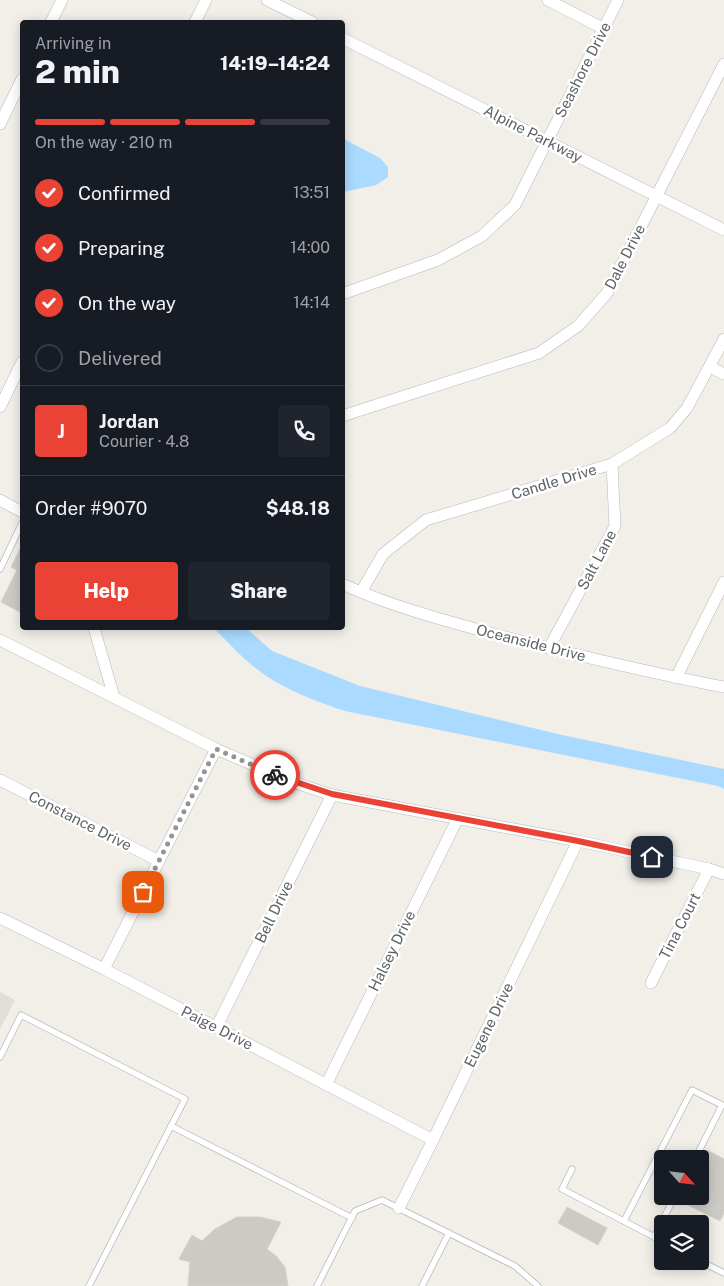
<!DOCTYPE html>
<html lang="en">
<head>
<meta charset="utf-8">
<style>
	:root { --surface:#171b24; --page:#20242c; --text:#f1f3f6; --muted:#9ea1a6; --line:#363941; --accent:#ea4335 }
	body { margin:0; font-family:"Public Sans",sans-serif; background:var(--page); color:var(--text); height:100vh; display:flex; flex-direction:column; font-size:19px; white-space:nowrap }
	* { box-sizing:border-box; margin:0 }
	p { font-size:16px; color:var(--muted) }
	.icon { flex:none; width:28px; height:28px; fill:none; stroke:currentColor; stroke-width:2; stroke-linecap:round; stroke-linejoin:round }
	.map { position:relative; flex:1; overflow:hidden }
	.panel { position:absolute; left:20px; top:20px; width:325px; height:610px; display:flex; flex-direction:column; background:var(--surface); border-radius:5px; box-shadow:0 2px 12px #0003 }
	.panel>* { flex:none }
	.needle { width:32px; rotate:117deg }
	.fabs { position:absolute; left:654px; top:1150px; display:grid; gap:10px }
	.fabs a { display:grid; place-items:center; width:55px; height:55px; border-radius:5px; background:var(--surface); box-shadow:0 2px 12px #0003; font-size:25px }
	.pin { position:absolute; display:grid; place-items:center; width:42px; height:42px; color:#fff; margin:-21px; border-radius:10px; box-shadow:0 2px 8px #0006 }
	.courier { position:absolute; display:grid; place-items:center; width:50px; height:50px; margin:-25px; border:4px solid #ea4335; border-radius:50%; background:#fff; color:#222; box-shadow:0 1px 6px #0007 }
	.head em { font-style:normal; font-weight:800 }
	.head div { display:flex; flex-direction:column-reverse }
	.head { display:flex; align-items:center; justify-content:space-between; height:85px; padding:0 15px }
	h1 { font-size:32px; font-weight:800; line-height:38px }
	.bar { display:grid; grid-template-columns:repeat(4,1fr); gap:8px 5px; align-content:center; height:60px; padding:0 15px }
	.bar i { height:6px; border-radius:4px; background:var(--line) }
	.bar .current { background:var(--accent) }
	.bar p { grid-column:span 4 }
	.line { display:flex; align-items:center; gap:12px; padding:0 15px; border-top:1px solid var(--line) }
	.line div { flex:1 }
	.round { display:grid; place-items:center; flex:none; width:52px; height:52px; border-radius:5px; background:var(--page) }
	ol { padding:0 15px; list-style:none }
	li { display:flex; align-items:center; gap:15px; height:55px }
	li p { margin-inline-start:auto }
	li .icon { padding:5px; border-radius:50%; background:var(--accent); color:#fff; stroke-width:4 }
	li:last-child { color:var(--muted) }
	li i { width:28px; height:28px; border:2px solid var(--line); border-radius:50% }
	.button { display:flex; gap:10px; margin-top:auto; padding:10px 15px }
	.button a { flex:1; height:58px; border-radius:5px; background:var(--accent); color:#fff; font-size:20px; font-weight:800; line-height:58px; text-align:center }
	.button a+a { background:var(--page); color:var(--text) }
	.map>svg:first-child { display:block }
	.education { fill:#e1ded6 }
	.water { fill:#aadaff }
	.building { fill:#cccac5; stroke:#d6d1c6 }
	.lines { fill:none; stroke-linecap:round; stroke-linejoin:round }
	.lane-casing { stroke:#b5b8bc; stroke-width:7 }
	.street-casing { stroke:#b5b8bc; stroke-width:12 }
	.lane { stroke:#fff; stroke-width:5.5 }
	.street { stroke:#fff; stroke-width:11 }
	.done { stroke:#929495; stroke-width:5; stroke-dasharray:0 9 }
	.route { stroke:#ea4335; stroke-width:6 }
	.labels { text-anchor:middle; stroke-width:5; stroke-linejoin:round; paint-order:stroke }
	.street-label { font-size:15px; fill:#5f6368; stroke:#fff }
</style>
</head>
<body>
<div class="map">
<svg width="724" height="1286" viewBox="0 0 724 1286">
	<rect width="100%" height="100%" fill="#f1efe8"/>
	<path class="education" d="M0,992L15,1000L0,1029Z"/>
	<g class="water">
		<path d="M342,138L380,158L388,167V177L376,185L343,192Z"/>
		<path d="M214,628H246L272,651L360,686L562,735L724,769V789L718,786L345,711C320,703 294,693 271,679C250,666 231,646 214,628Z"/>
	</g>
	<g class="building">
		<path d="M22,545V613L1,602L17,570L11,567Z"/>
		<path d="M707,1150L724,1159V1213L720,1221L678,1200L680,1196H700V1164Z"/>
		<path d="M567,1207L607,1228L598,1245L558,1223Z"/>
		<path d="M237,1217H260L281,1222L267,1249L277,1257L285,1267L288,1286H188L190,1262L179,1259L192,1235L202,1241L215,1229Z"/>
	</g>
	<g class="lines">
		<g class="lane-casing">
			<g id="lane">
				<path d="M0,569L22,523"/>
				<path d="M0,1057L21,1015L185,1099L171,1126"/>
				<path d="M572,1169L562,1189L662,1241"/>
				<path d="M624,1221L692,1090L722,1105L695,1159"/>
				<path d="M654,1237L675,1196"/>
				<path d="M700,1261L724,1273"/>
				<path d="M89,1286L171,1126L352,1218"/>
				<path d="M317,1286L355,1211L382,1200L515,1266L538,1286"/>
				<path d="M422,1286L449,1233"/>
			</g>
		</g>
		<g class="street-casing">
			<g id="street">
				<path d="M267,0L312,22"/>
				<path d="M548,0L604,29"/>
				<path d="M51,22L62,0"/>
				<path d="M195,22L206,0"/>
				<path d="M342,38L724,230"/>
				<path d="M0,124L22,79"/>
				<path d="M342,294L438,260L482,236L515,205L618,0"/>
				<path d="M710,367L724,374"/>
				<path d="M0,407L22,362"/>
				<path d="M342,416L539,353L578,326L607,293L724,64"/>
				<path d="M0,500L22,512"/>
				<path d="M342,584C395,608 453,623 509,638C580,656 652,673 724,687"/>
				<path d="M361,592L383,554L426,520L612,464L670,428L687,408L724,339"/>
				<path d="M94,628L114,697"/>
				<path d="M0,640L216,749L296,783L332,795L578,841L709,869L724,874"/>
				<path d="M549,648L615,526L612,464"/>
				<path d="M676,678L724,582"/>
				<path d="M0,780L159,861"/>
				<path d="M0,918L104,969L433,1140"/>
				<path d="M104,969L216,749"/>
				<path d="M651,983L709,869"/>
				<path d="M216,1028L332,795"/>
				<path d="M326,1085L458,818"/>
				<path d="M399,1208L433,1140L578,841"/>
			</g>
		</g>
		<use href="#lane" class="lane"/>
		<use href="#street" class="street"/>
	</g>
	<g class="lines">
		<path class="done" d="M143,892L216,749L275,775"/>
		<path class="route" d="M275,775L332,794L578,841L652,857"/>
	</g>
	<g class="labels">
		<g class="street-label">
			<text transform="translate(583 70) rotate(-63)" y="5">Seashore Drive</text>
			<text transform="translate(533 134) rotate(27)" y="5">Alpine Parkway</text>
			<text transform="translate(625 257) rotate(-63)" y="5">Dale Drive</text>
			<text transform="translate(554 482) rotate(-17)" y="5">Candle Drive</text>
			<text transform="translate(597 560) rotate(-62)" y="5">Salt Lane</text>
			<text transform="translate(531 643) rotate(14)" y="5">Oceanside Drive</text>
			<text transform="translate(80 821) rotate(27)" y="5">Constance Drive</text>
			<text transform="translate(274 912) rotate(-64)" y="5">Bell Drive</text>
			<text transform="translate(680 926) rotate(-63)" y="5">Tina Court</text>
			<text transform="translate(392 951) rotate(-64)" y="5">Halsey Drive</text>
			<text transform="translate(489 1025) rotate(-64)" y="5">Eugene Drive</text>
			<text transform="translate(217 1028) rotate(27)" y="5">Paige Drive</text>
		</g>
	</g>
</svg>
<div class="fabs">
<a><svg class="needle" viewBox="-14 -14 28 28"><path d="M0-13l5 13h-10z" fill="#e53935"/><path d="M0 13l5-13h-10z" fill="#9ea1a6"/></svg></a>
<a><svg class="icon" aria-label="layers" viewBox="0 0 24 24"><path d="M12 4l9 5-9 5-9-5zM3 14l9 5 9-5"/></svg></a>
</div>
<div class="pin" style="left:143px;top:892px;background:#ea580c"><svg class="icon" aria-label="bag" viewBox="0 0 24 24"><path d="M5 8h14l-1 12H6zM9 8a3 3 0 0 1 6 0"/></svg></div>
<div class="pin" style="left:652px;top:857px;background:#1f2937"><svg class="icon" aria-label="home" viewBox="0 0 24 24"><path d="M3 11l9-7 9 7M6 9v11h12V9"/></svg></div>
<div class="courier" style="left:275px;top:775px"><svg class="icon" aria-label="bike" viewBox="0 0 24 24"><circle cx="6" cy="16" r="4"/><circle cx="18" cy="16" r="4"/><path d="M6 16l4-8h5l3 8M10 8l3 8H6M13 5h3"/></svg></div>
<section class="panel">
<div class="head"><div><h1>2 min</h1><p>Arriving in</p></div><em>14:19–14:24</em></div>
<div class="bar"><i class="current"></i><i class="current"></i><i class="current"></i><i></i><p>On the way · 210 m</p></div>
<ol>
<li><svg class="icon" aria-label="check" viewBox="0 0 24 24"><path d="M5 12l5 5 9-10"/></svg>Confirmed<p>13:51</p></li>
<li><svg class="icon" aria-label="check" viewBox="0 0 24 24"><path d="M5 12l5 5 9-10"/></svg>Preparing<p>14:00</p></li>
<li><svg class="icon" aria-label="check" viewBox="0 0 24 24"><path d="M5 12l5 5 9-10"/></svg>On the way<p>14:14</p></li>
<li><i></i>Delivered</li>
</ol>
<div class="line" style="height:90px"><b class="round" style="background:var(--accent);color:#fff">J</b><div><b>Jordan</b><p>Courier · 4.8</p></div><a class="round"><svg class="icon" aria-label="phone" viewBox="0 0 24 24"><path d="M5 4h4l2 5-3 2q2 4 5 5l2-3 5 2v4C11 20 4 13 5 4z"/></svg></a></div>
<div class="line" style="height:65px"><div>Order #9070</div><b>$48.18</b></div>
<div class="button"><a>Help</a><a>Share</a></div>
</section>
</div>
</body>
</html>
